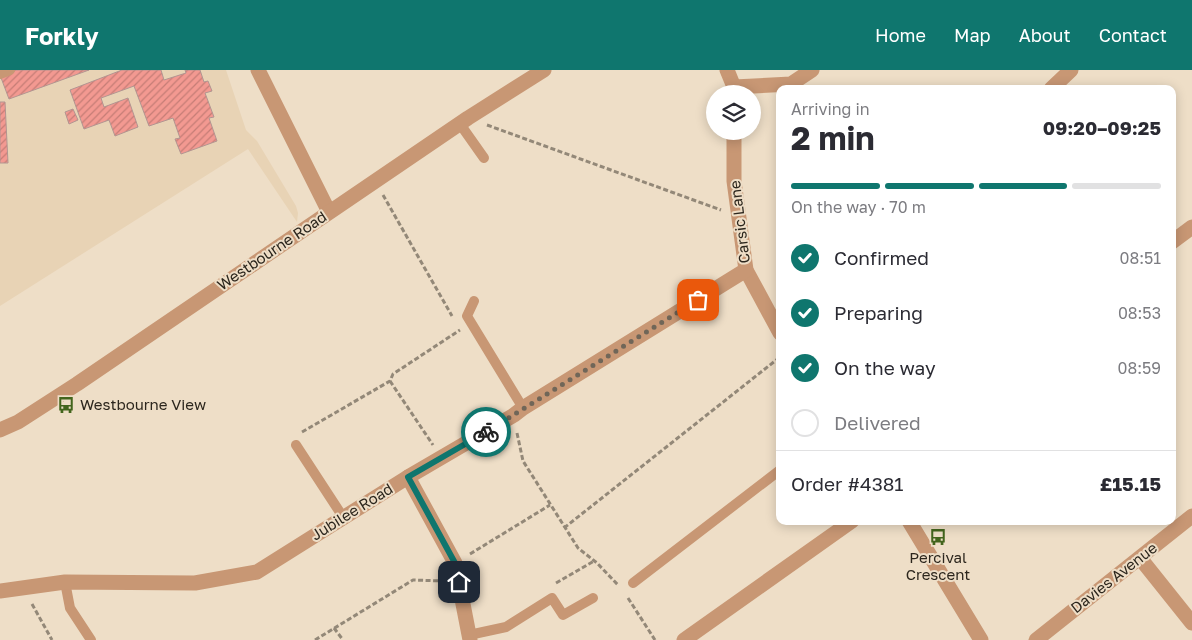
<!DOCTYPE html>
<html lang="en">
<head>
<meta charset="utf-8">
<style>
	:root { --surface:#fff; --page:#f2f2f3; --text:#2b2b33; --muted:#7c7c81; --line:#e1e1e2; --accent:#0f766e }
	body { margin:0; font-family:"Golos Text",sans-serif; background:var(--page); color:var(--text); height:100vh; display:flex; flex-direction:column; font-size:19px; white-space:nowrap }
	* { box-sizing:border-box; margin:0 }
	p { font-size:16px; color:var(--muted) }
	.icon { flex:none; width:28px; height:28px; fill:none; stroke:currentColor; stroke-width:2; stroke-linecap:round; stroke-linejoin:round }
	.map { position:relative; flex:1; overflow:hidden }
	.drawer { position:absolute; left:776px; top:15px; width:400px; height:440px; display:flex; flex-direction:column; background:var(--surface); border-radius:10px; box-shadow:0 2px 12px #0003 }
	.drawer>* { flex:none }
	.fabs { position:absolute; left:706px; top:15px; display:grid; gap:10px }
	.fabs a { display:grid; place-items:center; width:55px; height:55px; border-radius:50%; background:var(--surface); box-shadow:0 2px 12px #0003; font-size:25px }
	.pin { position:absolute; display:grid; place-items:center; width:42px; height:42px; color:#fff; margin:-21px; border-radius:10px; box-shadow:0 2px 8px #0006 }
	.courier { position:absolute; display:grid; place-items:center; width:50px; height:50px; margin:-25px; border:4px solid #0f766e; border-radius:50%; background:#fff; color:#222; box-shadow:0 1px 6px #0007 }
	.summary em { font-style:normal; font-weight:700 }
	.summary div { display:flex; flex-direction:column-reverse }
	.summary { display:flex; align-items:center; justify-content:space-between; height:85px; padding:0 15px }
	h1 { font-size:32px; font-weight:700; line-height:38px }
	.bar { display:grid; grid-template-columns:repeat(4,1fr); gap:8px 5px; align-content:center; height:60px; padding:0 15px }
	.bar i { height:6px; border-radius:4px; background:var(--line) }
	.bar .current { background:var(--accent) }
	.bar p { grid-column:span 4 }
	.line { display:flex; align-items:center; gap:12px; padding:0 15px; border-top:1px solid var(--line) }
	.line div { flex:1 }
	ol { padding:0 15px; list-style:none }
	li { display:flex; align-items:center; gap:15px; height:55px }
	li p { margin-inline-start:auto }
	li .icon { padding:5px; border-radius:50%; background:var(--accent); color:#fff; stroke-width:4 }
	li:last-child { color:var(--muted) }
	li i { width:28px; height:28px; border:2px solid var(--line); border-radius:50% }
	header { display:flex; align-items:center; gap:30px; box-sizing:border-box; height:70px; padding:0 25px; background:var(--accent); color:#fff }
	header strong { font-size:24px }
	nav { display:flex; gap:28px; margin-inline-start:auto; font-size:18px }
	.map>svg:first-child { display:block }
	.built { fill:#e8d3b5 }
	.building { fill:url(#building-hatch); stroke:#b29591 }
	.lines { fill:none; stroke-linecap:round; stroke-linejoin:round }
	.path { stroke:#938878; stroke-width:3; stroke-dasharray:5 2.5; stroke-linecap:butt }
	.service { stroke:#c89774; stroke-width:10 }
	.minor { stroke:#c89774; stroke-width:15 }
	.done { stroke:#706658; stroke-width:5; stroke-dasharray:0 9 }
	.route { stroke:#0f766e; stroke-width:6 }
	.labels { text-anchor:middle; stroke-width:4; stroke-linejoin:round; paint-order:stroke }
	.street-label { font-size:15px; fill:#2c261d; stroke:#eedec7 }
	.poi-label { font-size:15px; fill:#2c261d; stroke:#eedec7; text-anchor:start }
</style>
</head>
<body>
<header>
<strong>Forkly</strong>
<nav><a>Home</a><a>Map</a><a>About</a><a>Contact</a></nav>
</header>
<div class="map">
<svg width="1192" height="570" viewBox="0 0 1192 570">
	<defs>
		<pattern id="building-hatch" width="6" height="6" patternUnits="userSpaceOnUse" patternTransform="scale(1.25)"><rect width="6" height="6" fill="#f39991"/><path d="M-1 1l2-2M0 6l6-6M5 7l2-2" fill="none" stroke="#c57d76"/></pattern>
	</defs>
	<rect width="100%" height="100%" fill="#eedec7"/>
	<path class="built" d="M0,0H226L246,60L257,71L296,136L298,143L297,152L248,79L0,236Z"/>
	<g class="building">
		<path d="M0,0H89L9,29L0,5Z"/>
		<path d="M122,0H161L164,10L186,3L185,0H200L204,12L208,11L212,21L205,23L214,47L209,48L217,71L181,84L175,69L180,68L173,48L149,56L134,16L101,28L104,37L128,28L138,57L115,66L109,50L84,59L70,20Z"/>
		<path d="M0,32H5L8,93H0Z"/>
		<path d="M73,39L78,50L69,54L65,42Z"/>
	</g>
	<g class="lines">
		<g class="path">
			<path d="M487,55L721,140"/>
			<path d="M383,125L452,246"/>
			<path d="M390,311L433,375"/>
			<path d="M302,362L390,311L393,304L460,260"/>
			<path d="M517,363L523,391L578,478L597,493L618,515"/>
			<path d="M564,458L780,287"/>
			<path d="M470,484L550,435"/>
			<path d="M556,513L594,491"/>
			<path d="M628,528L655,570"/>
			<path d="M32,534L52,570"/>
			<path d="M334,558L343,570"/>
			<path d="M315,570L413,510L442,511"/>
		</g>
		<g class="service">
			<path d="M0,4L10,0"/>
			<path d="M460,54L484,88"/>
			<path d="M474,231L467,246L523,338"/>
			<path d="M296,375L343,447"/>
			<path d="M65,512L70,538L91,570"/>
			<path d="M633,513L780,400"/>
			<path d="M469,565L506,557L552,528L563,545L593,528"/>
		</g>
		<g class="minor">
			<path d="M258,0L329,142"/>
			<path d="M727,0L734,17V24"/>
			<path d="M734,17L791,14L812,0"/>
			<path d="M1051,19L1071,0"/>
			<path d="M734,61V111L746,200L780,263"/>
			<path d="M1172,172L1192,157"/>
			<path d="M0,360L18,352L77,314L468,48L544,0"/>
			<path d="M408,407L455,493L470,570"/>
			<path d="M909,451L981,570"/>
			<path d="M1140,488L1192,553"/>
			<path d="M0,521L65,512L195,513L257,502L408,407L514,345L523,338L746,200"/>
			<path d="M684,570L852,451"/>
			<path d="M1036,570L1192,446"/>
		</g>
	</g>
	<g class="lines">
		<path class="done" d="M486,362L698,230"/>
		<path class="route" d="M459,512L455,493L408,407L486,362"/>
	</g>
	<defs>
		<g id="bus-bare" transform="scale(1.35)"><path d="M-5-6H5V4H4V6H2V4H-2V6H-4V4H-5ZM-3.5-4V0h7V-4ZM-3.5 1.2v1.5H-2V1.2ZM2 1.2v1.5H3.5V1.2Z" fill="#43651d" stroke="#eedec7" stroke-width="2.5" paint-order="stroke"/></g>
	</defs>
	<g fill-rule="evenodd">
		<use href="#bus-bare" x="66" y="335"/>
		<use href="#bus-bare" x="938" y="467"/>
	</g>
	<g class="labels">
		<g class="street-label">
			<text transform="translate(740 152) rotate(-97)" y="5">Carsic Lane</text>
			<text transform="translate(272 181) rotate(-34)" y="5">Westbourne Road</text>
			<text transform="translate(352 442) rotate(-32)" y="5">Jubilee Road</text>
			<text transform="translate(1114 508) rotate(-38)" y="5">Davies Avenue</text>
		</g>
		<g class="poi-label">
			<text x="80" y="340">Westbourne View</text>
			<text x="938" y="493" text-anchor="middle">Percival<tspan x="938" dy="17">Crescent</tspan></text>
		</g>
	</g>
</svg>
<div class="fabs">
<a><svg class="icon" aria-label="layers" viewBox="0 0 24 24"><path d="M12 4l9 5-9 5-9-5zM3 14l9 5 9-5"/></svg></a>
</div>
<div class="pin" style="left:698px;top:230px;background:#ea580c"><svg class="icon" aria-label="bag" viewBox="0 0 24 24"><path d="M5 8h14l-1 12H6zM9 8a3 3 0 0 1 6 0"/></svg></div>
<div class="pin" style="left:459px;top:512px;background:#1f2937"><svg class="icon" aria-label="home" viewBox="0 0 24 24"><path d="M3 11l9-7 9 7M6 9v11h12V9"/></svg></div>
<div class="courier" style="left:486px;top:362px"><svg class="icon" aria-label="bike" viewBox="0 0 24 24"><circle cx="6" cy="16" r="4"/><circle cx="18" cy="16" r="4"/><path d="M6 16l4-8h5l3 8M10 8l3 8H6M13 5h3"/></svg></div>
<section class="drawer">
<div class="summary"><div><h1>2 min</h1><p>Arriving in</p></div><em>09:20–09:25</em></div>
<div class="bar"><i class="current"></i><i class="current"></i><i class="current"></i><i></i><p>On the way · 70 m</p></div>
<ol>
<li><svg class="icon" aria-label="check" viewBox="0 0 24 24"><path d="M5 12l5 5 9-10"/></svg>Confirmed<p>08:51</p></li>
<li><svg class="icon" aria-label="check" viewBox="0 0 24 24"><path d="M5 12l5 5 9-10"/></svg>Preparing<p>08:53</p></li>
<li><svg class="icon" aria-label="check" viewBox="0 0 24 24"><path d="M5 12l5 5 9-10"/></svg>On the way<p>08:59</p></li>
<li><i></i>Delivered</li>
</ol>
<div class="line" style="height:65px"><div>Order #4381</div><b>£15.15</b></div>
</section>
</div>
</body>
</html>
